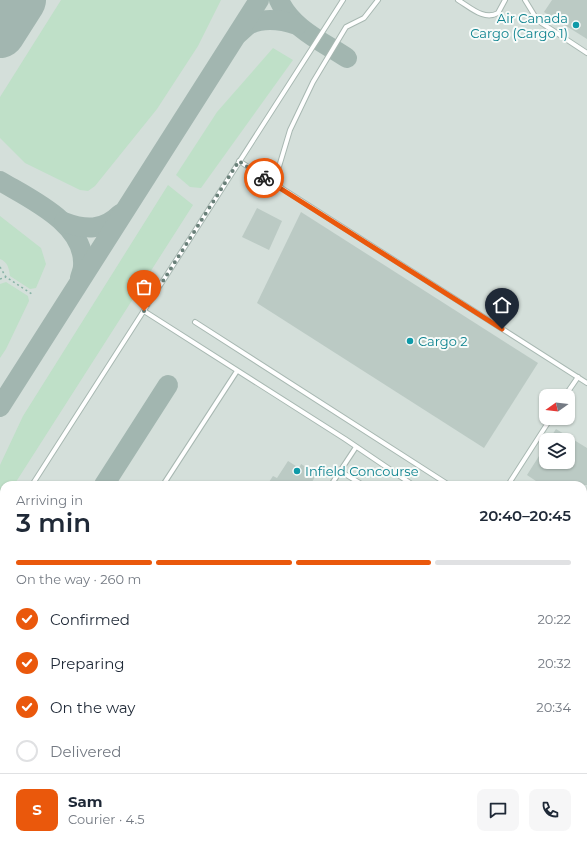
<!DOCTYPE html>
<html lang="en">
<head>
<meta charset="utf-8">
<style>
	:root { --surface:#fff; --page:#f6f6f7; --text:#1f2937; --muted:#747a83; --line:#e0e1e3; --accent:#ea580c }
	body { margin:0; font-family:Montserrat,sans-serif; background:var(--page); color:var(--text); height:100vh; display:flex; flex-direction:column; font-size:15px; white-space:nowrap }
	* { box-sizing:border-box; margin:0 }
	p { font-size:13px; color:var(--muted) }
	.icon { flex:none; width:22px; height:22px; fill:none; stroke:currentColor; stroke-width:2; stroke-linecap:round; stroke-linejoin:round }
	.map { position:relative; flex:1; overflow:hidden }
	.sheet { position:absolute; left:0px; top:481px; width:587px; height:372px; display:flex; flex-direction:column; background:var(--surface); border-radius:12px 12px 0 0; box-shadow:0 1px 3px #0004 }
	.sheet>* { flex:none }
	.needle { width:26px; rotate:256deg }
	.buttons { position:absolute; left:539px; top:389px; display:grid; gap:8px }
	.buttons a { display:grid; place-items:center; width:36px; height:36px; border-radius:8px; background:var(--surface); box-shadow:0 1px 3px #0004; font-size:20px }
	.pin { position:absolute; display:grid; place-items:center; width:34px; height:34px; color:#fff; margin:-41px -17px; border-radius:50% 50% 50% 0; rotate:-45deg; box-shadow:0 0 4px #0007 }
	.pin .icon { rotate:45deg }
	.courier { position:absolute; display:grid; place-items:center; width:40px; height:40px; margin:-20px; border:3px solid #ea580c; border-radius:50%; background:#fff; color:#222; box-shadow:0 1px 5px #0007 }
	.summary em { font-style:normal; font-weight:600 }
	.summary div { display:flex; flex-direction:column-reverse }
	.summary { display:flex; align-items:center; justify-content:space-between; height:68px; padding:0 16px }
	h1 { font-size:26px; font-weight:600; line-height:30px }
	.bar { display:grid; grid-template-columns:repeat(4,1fr); gap:6px 4px; align-content:center; height:48px; padding:0 16px }
	.bar i { height:5px; border-radius:3px; background:var(--line) }
	.bar .selected { background:var(--accent) }
	.bar p { grid-column:span 4 }
	.line { display:flex; align-items:center; gap:10px; padding:0 16px; border-top:1px solid var(--line) }
	.line div { flex:1 }
	.round { display:grid; place-items:center; flex:none; width:42px; height:42px; border-radius:8px; background:var(--page) }
	ol { padding:0 16px; list-style:none }
	li { display:flex; align-items:center; gap:12px; height:44px }
	li p { margin-inline-start:auto }
	li .icon { padding:4px; border-radius:50%; background:var(--accent); color:#fff; stroke-width:4 }
	li:last-child { color:var(--muted) }
	li i { width:22px; height:22px; border:2px solid var(--line); border-radius:50% }
	.map>svg:first-child { display:block }
	.built { fill:#d4dfda; fill-rule:evenodd }
	.green { fill:#bfe0c8 }
	.lines { fill:none; stroke-linecap:round; stroke-linejoin:round }
	.taxiway { stroke:#a2b6b0; stroke-width:20 }
	.runway { stroke:#a2b6b0; stroke-width:50 }
	.building { fill:#bbcac4 }
	.minor-tunnel { stroke:#bfccc8; stroke-width:8; stroke-dasharray:8 4; stroke-linecap:butt }
	.service-casing { stroke:#a8b8b2; stroke-width:6 }
	.minor-casing { stroke:#a8b8b2; stroke-width:10 }
	.path { stroke:#86b3a5; stroke-width:1.5; stroke-dasharray:2 3; stroke-linecap:butt }
	.service { stroke:#fff; stroke-width:4 }
	.minor { stroke:#fff; stroke-width:8 }
	.done { stroke:#687f78; stroke-width:4; stroke-dasharray:0 7.2 }
	.route { stroke:#ea580c; stroke-width:5 }
	.culture-dot { fill:#0f9aa8; stroke:#f7fbf9; stroke-width:1.5 }
	.labels { text-anchor:middle; stroke-width:4; stroke-linejoin:round; paint-order:stroke }
	.culture-label { font-size:13px; fill:#0d838f; stroke:#f7fbf9; text-anchor:start }
</style>
</head>
<body>
<div class="map">
<svg width="587" height="853" viewBox="0 0 587 853">
	<rect width="100%" height="100%" fill="#e6efeb"/>
	<path class="built" d="M0,0H587V853H0ZM546,396H568V418H546ZM546,440H568V462H546ZM4,485H583V849H4Z"/>
	<g class="green">
		<path d="M61,0H221L198,46L157,109L95,186L88,191L80,190L25,163L0,138V97Z"/>
		<path d="M273,48L293,60L201,188L190,187L176,175L217,112Z"/>
		<path d="M168,185L193,205L14,485H4V501L0,507V465L23,416Z"/>
		<path d="M0,216L41,248L46,264L36,288L30,289L10,276C9,269 8,262 0,259Z"/>
		<path d="M6,282L28,296L29,301L6,349L0,358V284Z"/>
		<path d="M0,705L4,708V849H79L76,853H0Z"/>
	</g>
	<g class="lines">
		<g class="taxiway">
			<path d="M279,0C291,28 323,42 347,58"/>
			<path d="M238,34C242,31 246,26 250,24C266,17 282,20 297,25"/>
			<path d="M0,181C30,199 86,224 83,266C83,270 81,274 80,278"/>
			<path d="M64,222C85,230 103,231 120,214"/>
			<path d="M0,407L259,0"/>
			<path d="M104,485L168,385"/>
			<path d="M0,564L4,567"/>
			<path d="M583,626L587,619"/>
			<path d="M583,845L587,848"/>
		</g>
		<path class="runway" d="M0,33L21,0"/>
	</g>
	<g class="building">
		<path d="M552,0H587V39L544,12Z"/>
		<path d="M257,208L282,221L269,250L242,237Z"/>
		<path d="M301,212L538,363L484,448L257,303Z"/>
		<path d="M556,429L587,448V485H542L527,475L546,445V462H568V440H549Z"/>
		<path d="M288,461L299,468L301,464L317,474L310,485H267L273,476L277,478Z"/>
	</g>
	<g class="lines">
		<path class="minor-tunnel" d="M550,853L552,849"/>
		<g class="service-casing">
			<g id="service">
				<path d="M458,0C470,7 484,21 498,13L505,0"/>
				<path d="M525,0L536,18L540,22L587,53"/>
				<path d="M239,161L587,383"/>
				<path d="M281,188L277,179L278,170L290,130L313,82L346,27L364,18L378,0"/>
				<path d="M144,311L345,439L413,485"/>
				<path d="M195,322L449,485"/>
				<path d="M565,396L578,377"/>
				<path d="M340,471L363,485"/>
				<path d="M32,485L343,0"/>
				<path d="M163,485L237,371"/>
				<path d="M331,485L356,447"/>
				<path d="M508,485L551,418"/>
				<path d="M0,533L4,527"/>
				<path d="M583,570L587,572"/>
				<path d="M0,697L4,700"/>
				<path d="M277,849L284,853"/>
				<path d="M11,853L13,849"/>
			</g>
		</g>
		<g class="minor-casing">
			<path id="minor" d="M585,798L587,794"/>
		</g>
		<g class="path">
			<path d="M0,267L6,277L32,294"/>
			<path d="M0,279L6,277"/>
			<path d="M257,849L260,853"/>
		</g>
		<use href="#service" class="service"/>
		<use href="#minor" class="minor"/>
	</g>
	<g class="lines">
		<path class="done" d="M144,311L239,161L264,178"/>
		<path class="route" d="M264,178L502,329"/>
	</g>
	<g class="culture-dot">
		<circle cx="576" cy="25" r="4"/>
		<circle cx="410" cy="341" r="4"/>
		<circle cx="297" cy="471" r="4"/>
	</g>
	<g class="labels">
		<g class="culture-label">
			<text x="568" y="23" text-anchor="end">Air Canada<tspan x="568" dy="15">Cargo (Cargo 1)</tspan></text>
			<text x="418" y="346">Cargo 2</text>
			<text x="305" y="476">Infield Concourse</text>
		</g>
	</g>
</svg>
<div class="buttons">
<a><svg class="needle" viewBox="-14 -14 28 28"><path d="M0-13l5 13h-10z" fill="#e53935"/><path d="M0 13l5-13h-10z" fill="#747a83"/></svg></a>
<a><svg class="icon" aria-label="layers" viewBox="0 0 24 24"><path d="M12 4l9 5-9 5-9-5zM3 14l9 5 9-5"/></svg></a>
</div>
<div class="pin" style="left:144px;top:311px;background:#ea580c"><svg class="icon" aria-label="bag" viewBox="0 0 24 24"><path d="M5 8h14l-1 12H6zM9 8a3 3 0 0 1 6 0"/></svg></div>
<div class="pin" style="left:502px;top:329px;background:#1f2937"><svg class="icon" aria-label="home" viewBox="0 0 24 24"><path d="M3 11l9-7 9 7M6 9v11h12V9"/></svg></div>
<div class="courier" style="left:264px;top:178px"><svg class="icon" aria-label="bike" viewBox="0 0 24 24"><circle cx="6" cy="16" r="4"/><circle cx="18" cy="16" r="4"/><path d="M6 16l4-8h5l3 8M10 8l3 8H6M13 5h3"/></svg></div>
<section class="sheet">
<div class="summary"><div><h1>3 min</h1><p>Arriving in</p></div><em>20:40–20:45</em></div>
<div class="bar"><i class="selected"></i><i class="selected"></i><i class="selected"></i><i></i><p>On the way · 260 m</p></div>
<ol>
<li><svg class="icon" aria-label="check" viewBox="0 0 24 24"><path d="M5 12l5 5 9-10"/></svg>Confirmed<p>20:22</p></li>
<li><svg class="icon" aria-label="check" viewBox="0 0 24 24"><path d="M5 12l5 5 9-10"/></svg>Preparing<p>20:32</p></li>
<li><svg class="icon" aria-label="check" viewBox="0 0 24 24"><path d="M5 12l5 5 9-10"/></svg>On the way<p>20:34</p></li>
<li><i></i>Delivered</li>
</ol>
<div class="line" style="height:72px"><b class="round" style="background:var(--accent);color:#fff">S</b><div><b>Sam</b><p>Courier · 4.5</p></div><a class="round"><svg class="icon" aria-label="chat" viewBox="0 0 24 24"><path d="M4 5h16v11H9l-5 4z"/></svg></a><a class="round"><svg class="icon" aria-label="phone" viewBox="0 0 24 24"><path d="M5 4h4l2 5-3 2q2 4 5 5l2-3 5 2v4C11 20 4 13 5 4z"/></svg></a></div>
</section>
</div>
</body>
</html>
